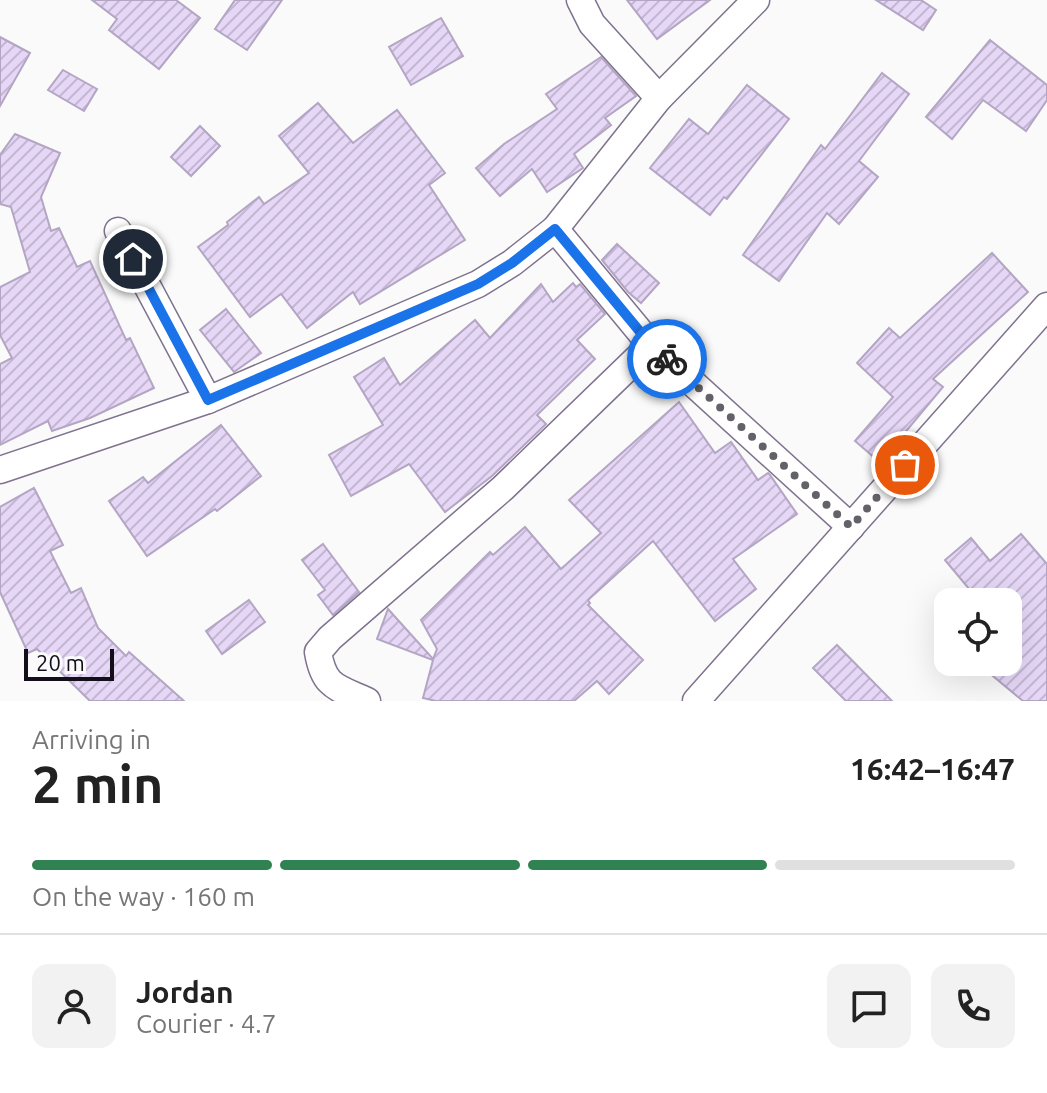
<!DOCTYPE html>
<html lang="en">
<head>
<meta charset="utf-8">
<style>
	:root { --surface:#fff; --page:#f2f2f2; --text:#222; --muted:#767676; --line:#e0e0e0; --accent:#308253 }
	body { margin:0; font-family:Ubuntu,sans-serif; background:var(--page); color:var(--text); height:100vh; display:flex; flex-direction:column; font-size:30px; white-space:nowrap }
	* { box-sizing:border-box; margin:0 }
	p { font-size:26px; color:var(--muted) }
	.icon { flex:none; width:44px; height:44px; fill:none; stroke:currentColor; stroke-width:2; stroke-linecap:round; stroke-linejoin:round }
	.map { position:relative; height:701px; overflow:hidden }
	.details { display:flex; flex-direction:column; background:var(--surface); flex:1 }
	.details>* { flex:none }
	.tools { position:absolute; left:934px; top:588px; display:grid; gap:16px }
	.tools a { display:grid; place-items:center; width:88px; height:88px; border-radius:16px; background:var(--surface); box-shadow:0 8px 32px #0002; font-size:40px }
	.scale { position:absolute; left:24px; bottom:20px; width:90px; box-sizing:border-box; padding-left:8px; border:4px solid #130e19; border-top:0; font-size:22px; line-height:28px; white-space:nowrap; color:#130e19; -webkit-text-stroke:6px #fafafa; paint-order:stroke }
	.pin { position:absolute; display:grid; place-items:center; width:68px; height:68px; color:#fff; margin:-34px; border:4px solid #fff; border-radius:50%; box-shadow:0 2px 8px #0007 }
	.courier { position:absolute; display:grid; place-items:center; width:80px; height:80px; margin:-40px; border:6px solid #1a73e8; border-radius:50%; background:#fff; color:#222; box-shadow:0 2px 10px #0007 }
	.overview em { font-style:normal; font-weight:700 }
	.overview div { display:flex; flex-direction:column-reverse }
	.overview { display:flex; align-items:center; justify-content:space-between; height:136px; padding:0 32px }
	h1 { font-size:52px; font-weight:700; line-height:60px }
	.bar { display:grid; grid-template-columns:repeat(4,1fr); gap:12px 8px; align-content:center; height:96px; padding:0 32px }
	.bar i { height:10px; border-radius:6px; background:var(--line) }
	.bar .on { background:var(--accent) }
	.bar p { grid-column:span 4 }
	.line { display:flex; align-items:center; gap:20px; padding:0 32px; border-top:2px solid var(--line) }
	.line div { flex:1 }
	.round { display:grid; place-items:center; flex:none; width:84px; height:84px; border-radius:16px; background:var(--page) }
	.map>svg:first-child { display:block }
	.building { fill:url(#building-hatch); stroke:#b3a5c3; stroke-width:2 }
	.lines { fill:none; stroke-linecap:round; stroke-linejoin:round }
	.minor-casing { stroke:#7f728e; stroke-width:29 }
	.minor { stroke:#fff; stroke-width:26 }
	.done { stroke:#646168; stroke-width:8; stroke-dasharray:0 14.4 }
	.route { stroke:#1a73e8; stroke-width:10 }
</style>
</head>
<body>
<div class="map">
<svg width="1047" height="701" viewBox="0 0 1047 701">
	<defs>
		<pattern id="building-hatch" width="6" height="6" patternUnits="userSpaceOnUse" patternTransform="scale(2)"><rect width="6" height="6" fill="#e6d7f7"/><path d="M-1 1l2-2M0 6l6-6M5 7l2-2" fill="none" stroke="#c4b7d3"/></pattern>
	</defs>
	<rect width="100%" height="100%" fill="#fafafa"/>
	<g class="building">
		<path d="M92,0H176L200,18L159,69L109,30L117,19Z"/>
		<path d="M235,0H282L247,50L215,29Z"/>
		<path d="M627,0H710L657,39Z"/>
		<path d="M876,0H921L936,10L923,30Z"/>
		<path d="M441,18L463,56L411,85L389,47Z"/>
		<path d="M0,37L30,53L0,106Z"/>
		<path d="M990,40L1047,85V100L1026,131L983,100L952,139L926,117Z"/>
		<path d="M601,57L636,96L605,118L611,125L574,154L583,168L547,192L532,169L500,196L476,168L504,144L557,109L546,94Z"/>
		<path d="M63,70L97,89L84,111L48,90Z"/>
		<path d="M882,73L909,94L859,161L878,177L839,224L827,213L779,281L743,255L821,145L825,149Z"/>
		<path d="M747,85L789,119L727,199L724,197L710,215L650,168L689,119L708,134Z"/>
		<path d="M318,103L353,143L397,110L445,173L429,185L465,240L360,304L353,292L307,328L281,294L250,317L198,247L228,225L227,222L259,197L264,204L309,173L279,136Z"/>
		<path d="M200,126L220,146L191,176L171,157Z"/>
		<path d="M15,134L60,153L41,197L51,231L59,228L77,267L90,261L126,340L130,338L154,388L90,418L52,431L48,421L0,445V364L12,358L0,335V287L30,272L11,207L0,204V155Z"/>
		<path d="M617,244L659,283L641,303L628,292L602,260Z"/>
		<path d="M992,253L1028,292L933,379L943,387L897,442L901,446L884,466L855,441L893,397L857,363L889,328L900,338Z"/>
		<path d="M573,283L576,287L580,284L605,314L577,340L595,359L537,415L546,424L492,476L445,512L409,464L351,496L329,455L383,425L354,377L384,358L400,385L475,320L490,338L541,284L553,302Z"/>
		<path d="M226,309L261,353L234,372L200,330Z"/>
		<path d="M679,402L715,453L731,442L758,480L768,473L770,475L797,514L733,559L756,589L715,621L653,541L588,600L590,603L588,605L643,660L609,694L597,681L574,701H436L423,698L433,660L377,639L388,609L433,659L437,649L421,620L490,552L493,555L525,527L561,569L601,533L569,500Z"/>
		<path d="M221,425L261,476L217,511L215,509L147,556L109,501L143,477L148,483Z"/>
		<path d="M34,488L63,545L50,551L71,593L81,588L98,628L126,656L129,652L184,701H90L37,649L28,653L0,592V507Z"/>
		<path d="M1021,534L1047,564V701H1023L976,662H1008V602H980L945,560L971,538L990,561Z"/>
		<path d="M323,544L359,592L333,615L318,595L325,590L302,560Z"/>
		<path d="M249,600L265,622L222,654L206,631Z"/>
		<path d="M837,645L892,701H846L813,668Z"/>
	</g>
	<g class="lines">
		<g class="minor-casing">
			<g id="minor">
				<path d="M580,0L592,24L659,98"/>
				<path d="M555,229L651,345L851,527"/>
				<path d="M118,231L208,400"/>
				<path d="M0,470L208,400L478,284L512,263L555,229L659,98L756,0"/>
				<path d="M367,701C337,687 324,688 318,652L330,638L503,488L651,345"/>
				<path d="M696,701L1047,306"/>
			</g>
		</g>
		<use href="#minor" class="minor"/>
	</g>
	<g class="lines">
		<path class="done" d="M667,359L851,527L905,465"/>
		<path class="route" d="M133,259L208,400L478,284L512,263L555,229L651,345L667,359"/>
	</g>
</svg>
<div class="tools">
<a><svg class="icon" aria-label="locate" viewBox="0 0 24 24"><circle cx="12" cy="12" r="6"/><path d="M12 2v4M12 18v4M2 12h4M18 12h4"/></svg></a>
</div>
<div class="scale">20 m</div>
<div class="pin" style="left:905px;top:465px;background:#ea580c"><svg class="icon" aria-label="bag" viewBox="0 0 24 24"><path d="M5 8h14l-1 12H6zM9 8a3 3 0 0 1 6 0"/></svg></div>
<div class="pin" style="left:133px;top:259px;background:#1f2937"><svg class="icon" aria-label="home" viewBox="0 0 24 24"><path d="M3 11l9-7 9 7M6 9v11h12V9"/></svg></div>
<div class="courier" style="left:667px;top:359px"><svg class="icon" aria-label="bike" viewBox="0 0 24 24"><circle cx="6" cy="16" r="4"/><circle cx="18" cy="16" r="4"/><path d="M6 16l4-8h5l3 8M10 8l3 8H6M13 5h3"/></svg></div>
</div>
<section class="details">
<div class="overview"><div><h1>2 min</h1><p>Arriving in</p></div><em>16:42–16:47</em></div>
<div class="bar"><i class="on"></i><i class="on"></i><i class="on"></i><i></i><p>On the way · 160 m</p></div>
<div class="line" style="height:144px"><a class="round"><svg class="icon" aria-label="person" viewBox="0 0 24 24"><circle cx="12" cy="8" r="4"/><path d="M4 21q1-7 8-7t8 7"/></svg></a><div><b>Jordan</b><p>Courier · 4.7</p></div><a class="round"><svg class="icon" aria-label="chat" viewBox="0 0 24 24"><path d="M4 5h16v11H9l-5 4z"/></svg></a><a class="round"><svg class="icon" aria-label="phone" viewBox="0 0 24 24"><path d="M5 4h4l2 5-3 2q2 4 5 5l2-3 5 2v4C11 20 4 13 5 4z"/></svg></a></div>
</section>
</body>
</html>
